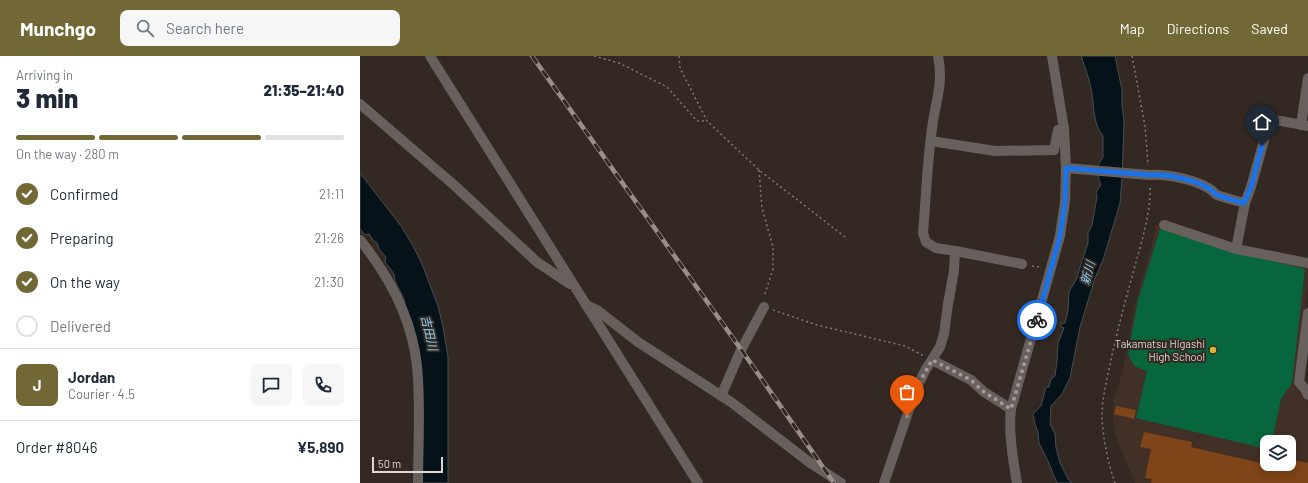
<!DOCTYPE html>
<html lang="en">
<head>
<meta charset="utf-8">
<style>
	:root { --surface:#fff; --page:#f6f6f7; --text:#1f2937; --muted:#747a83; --line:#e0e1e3; --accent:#726836 }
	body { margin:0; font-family:Barlow,"Noto Sans JP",sans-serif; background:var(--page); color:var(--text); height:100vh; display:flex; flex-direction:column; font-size:15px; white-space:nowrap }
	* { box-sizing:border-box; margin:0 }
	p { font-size:13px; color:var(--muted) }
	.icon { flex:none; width:22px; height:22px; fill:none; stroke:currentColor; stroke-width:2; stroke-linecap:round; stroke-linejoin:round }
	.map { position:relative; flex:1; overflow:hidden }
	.panel { display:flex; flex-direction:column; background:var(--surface); width:360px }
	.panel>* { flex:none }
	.buttons { position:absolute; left:900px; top:379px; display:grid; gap:8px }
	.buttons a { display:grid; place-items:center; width:36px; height:36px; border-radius:8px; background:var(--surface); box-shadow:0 2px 10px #0003; font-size:20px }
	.scale { position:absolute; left:12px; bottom:10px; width:71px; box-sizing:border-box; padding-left:4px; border:2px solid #dfd7d3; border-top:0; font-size:11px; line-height:14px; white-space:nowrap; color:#dfd7d3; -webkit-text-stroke:3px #342922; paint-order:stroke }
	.pin { position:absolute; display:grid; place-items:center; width:34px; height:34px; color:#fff; margin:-41px -17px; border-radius:50% 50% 50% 0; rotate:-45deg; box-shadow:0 0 4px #0007 }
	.pin .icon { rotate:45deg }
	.courier { position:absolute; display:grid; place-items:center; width:40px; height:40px; margin:-20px; border:3px solid #1a73e8; border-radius:50%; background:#fff; color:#222; box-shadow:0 1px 5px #0007 }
	.headline em { font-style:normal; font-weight:800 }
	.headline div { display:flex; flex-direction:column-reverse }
	.headline { display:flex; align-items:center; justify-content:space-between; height:68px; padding:0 16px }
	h1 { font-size:26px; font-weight:800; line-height:30px }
	.bar { display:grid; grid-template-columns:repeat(4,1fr); gap:6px 4px; align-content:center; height:48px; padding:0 16px }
	.bar i { height:5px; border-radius:3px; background:var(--line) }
	.bar .selected { background:var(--accent) }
	.bar p { grid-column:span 4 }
	.line { display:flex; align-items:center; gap:10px; padding:0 16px; border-top:1px solid var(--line) }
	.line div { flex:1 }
	.round { display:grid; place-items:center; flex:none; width:42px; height:42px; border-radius:8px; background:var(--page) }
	ol { padding:0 16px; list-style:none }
	li { display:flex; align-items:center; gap:12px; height:44px }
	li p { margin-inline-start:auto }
	li .icon { padding:4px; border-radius:50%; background:var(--accent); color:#fff; stroke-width:4 }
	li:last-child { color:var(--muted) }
	li i { width:22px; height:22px; border:2px solid var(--line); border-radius:50% }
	header { display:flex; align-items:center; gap:24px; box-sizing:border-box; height:56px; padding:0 20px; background:var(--accent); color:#fff }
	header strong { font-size:19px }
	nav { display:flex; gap:22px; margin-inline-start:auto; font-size:14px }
	.search { width:280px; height:36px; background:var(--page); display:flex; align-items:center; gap:10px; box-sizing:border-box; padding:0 14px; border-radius:8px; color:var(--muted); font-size:15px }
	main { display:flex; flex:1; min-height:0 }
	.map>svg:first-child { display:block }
	.built { fill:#413025; fill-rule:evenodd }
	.green { fill:#07663d }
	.water { fill:#051219; stroke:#464d51 }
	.building { fill:#7f4417 }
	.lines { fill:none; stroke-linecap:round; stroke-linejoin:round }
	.path { stroke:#837a74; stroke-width:1.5; stroke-dasharray:2 3; stroke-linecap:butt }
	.minor { stroke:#67605d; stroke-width:10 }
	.rail-casing { stroke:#988f89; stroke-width:4.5 }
	.rail { stroke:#342922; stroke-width:3; stroke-dasharray:9; stroke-linecap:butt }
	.done { stroke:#a39a95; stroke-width:4; stroke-dasharray:0 7.2 }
	.route { stroke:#1a73e8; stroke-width:5 }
	.poi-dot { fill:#d8b434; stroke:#342922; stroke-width:1.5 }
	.labels { text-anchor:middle; stroke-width:4; stroke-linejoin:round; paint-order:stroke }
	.poi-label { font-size:11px; fill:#dfd7d3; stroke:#342922; text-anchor:end }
	.water-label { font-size:12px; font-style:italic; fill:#88d0f8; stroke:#342922 }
</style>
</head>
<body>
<header>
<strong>Munchgo</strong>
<div class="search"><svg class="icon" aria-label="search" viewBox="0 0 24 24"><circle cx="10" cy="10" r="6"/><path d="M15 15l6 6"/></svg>Search here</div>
<nav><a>Map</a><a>Directions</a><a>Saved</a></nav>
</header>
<main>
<section class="panel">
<div class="headline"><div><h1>3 min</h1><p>Arriving in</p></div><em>21:35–21:40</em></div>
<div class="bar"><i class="selected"></i><i class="selected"></i><i class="selected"></i><i></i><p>On the way · 280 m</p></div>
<ol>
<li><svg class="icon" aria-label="check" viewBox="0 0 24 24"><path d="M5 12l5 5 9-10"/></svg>Confirmed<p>21:11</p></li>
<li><svg class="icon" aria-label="check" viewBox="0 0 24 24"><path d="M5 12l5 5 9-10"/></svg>Preparing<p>21:26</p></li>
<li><svg class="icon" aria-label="check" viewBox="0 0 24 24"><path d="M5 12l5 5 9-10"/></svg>On the way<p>21:30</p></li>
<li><i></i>Delivered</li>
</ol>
<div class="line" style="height:72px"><b class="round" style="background:var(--accent);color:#fff">J</b><div><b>Jordan</b><p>Courier · 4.5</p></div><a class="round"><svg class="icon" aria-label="chat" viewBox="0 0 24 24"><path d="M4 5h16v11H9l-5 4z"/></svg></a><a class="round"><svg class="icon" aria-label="phone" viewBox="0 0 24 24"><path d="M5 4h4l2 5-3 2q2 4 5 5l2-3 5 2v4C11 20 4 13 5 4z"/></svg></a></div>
<div class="line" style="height:52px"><div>Order #8046</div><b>¥5,890</b></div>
</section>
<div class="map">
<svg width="948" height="427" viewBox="0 0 948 427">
	<rect width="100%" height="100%" fill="#342922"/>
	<path class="built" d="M797,169L875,194L948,210V232L934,328L942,334L948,348V427H775L755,379L753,362L754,343L763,314L774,252ZM907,386H929V408H907Z"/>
	<path class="green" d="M800,173L870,195L945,213L932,327L921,343L912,386H907V393L776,362L787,315L774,310L768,298L778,244Z"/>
	<g class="water">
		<path d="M721,0H755L762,34V49L764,65L762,123L760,147L743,204L735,222L720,271L710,322L702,338L691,350L690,368L695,378L696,392L700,407L708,423L712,427H697L688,405L679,387L678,376L675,368L673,358L681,350L686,331H689L691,323L695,320L697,305L698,287L704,272L700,270L701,268L705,267L708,255L709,236L716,224L728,187V177L732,169L737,141L736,136L741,129L739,124L738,109L743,101V80C733,68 734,51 732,37C730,24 725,12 721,0Z"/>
		<path d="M0,117L41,170L52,188L62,208L78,250L83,271L88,301V427H62V321L44,243L35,225L34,218L25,206L26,201L19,193L17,187L13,184L9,178L5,179L0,173Z"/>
	</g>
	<g class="building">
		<path d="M756,350L776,354L774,363L754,358Z"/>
		<path d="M784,376L832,386L831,391L905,408H929V403L948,407V427H791L792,423L785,422L791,393L780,391Z"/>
	</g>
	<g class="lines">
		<g class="path">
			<path d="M234,0L259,7L307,31L337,65H347"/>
			<path d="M319,0L320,12L347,65L399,114L485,181"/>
			<path d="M772,0L785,70L788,109"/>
			<path d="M399,114L402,152L413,191V213L404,241"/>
			<path d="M672,210L682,211"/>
			<path d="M413,254L457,269L545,290L564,300"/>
			<path d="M755,427C748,407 743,383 742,361C742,342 747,323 751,304C758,271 767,239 776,206C783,181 791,155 790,129"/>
		</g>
		<g class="minor">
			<path d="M70,0L338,427"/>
			<path d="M0,48L94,129L177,206L210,228"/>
			<path d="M941,69L948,22"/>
			<path d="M571,85L635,95L694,94L698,74L704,73"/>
			<path d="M706,112L789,119C807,118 834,123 850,133C853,135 854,137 857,139C866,142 876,145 885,147"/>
			<path d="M804,169L876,193L948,207"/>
			<path d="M0,184C30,221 52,263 57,310C61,349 58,388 58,427"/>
			<path d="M876,193L885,147L891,131L910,63L948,70"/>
			<path d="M595,195L662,208"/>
			<path d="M226,249L237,254L278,286L371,346L449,406L481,427"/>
			<path d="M948,257L939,326L945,333L948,339"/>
			<path d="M572,304L611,324L624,336L651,353"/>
			<path d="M361,340L381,294L404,251"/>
			<path d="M524,427L556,333L566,313L580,291L584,278L588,248L594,215L595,195L576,192L566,186L563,177C566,143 567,107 572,73C575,46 584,28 578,0"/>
			<path d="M657,427C653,405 648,375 651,353L700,180L705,146L706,112L704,73L692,0"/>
		</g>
		<g class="rail-casing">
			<path id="rail" d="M172,0L385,299L474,427"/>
		</g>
		<use href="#rail" class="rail"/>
	</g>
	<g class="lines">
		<path class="done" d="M547,360L556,333L572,304L611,324L624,336L651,353L677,264"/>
		<path class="route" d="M677,264L700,180L705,146L706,112L789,119C807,118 834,123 850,133C853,135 854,137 857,139C866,142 876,145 884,147L891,131L902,90"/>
	</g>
	<circle class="poi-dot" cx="853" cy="294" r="4"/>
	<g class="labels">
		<g class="poi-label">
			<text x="845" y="292">Takamatsu Higashi<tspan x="845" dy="13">High School</tspan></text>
		</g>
		<g class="water-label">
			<text transform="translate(728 217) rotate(-75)" y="4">新川</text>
			<text transform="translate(69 277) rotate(77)" y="4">吉田川</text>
		</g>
	</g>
</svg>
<div class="buttons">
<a><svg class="icon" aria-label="layers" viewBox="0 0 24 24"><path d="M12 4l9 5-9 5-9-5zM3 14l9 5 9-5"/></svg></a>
</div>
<div class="scale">50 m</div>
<div class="pin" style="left:547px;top:360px;background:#ea580c"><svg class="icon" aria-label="bag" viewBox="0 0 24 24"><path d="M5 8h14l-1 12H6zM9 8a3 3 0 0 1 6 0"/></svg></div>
<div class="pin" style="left:902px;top:90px;background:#1f2937"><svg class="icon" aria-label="home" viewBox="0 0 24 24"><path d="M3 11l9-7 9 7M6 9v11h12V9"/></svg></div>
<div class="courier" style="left:677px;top:264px"><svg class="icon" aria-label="bike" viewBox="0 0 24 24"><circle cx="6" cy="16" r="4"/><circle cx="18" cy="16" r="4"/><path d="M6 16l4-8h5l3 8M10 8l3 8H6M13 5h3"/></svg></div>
</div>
</main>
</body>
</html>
